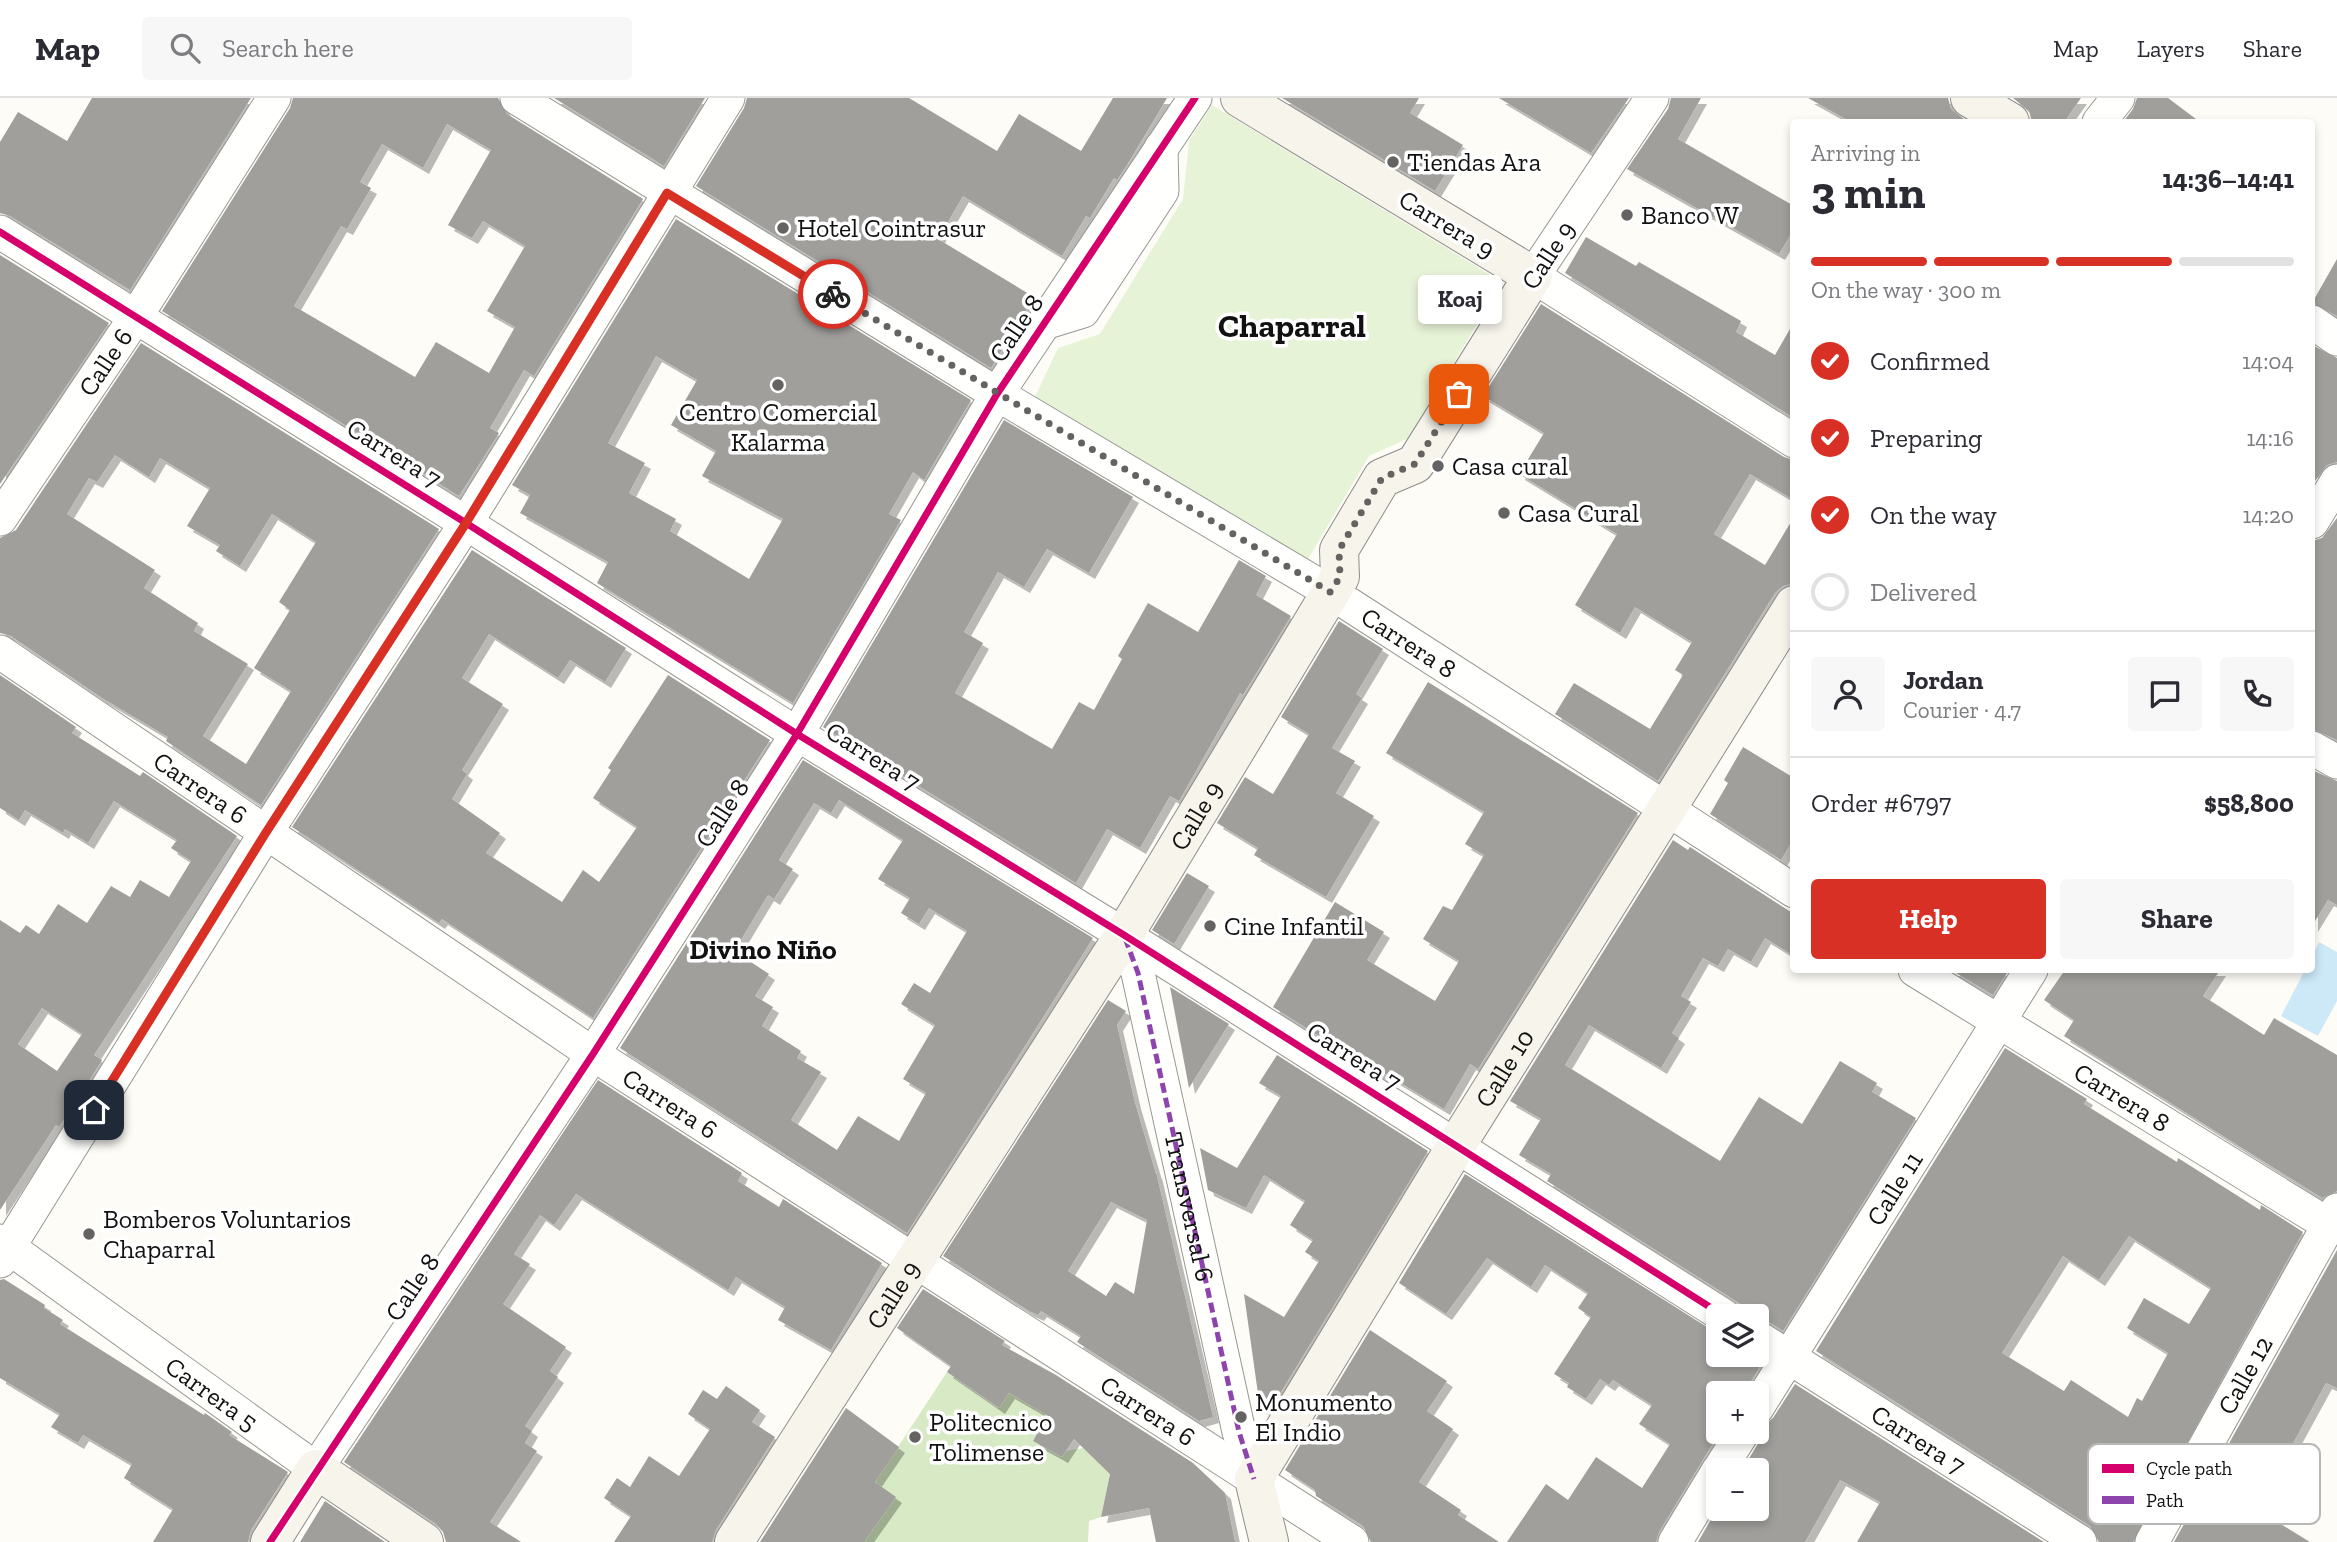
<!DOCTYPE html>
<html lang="en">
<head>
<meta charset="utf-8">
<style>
	:root { --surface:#fff; --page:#f7f7f7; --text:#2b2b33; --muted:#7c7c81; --line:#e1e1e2; --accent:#d93025 }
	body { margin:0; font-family:"Zilla Slab",serif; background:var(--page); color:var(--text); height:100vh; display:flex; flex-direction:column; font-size:26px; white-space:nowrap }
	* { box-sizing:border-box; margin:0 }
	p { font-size:23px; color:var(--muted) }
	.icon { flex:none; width:38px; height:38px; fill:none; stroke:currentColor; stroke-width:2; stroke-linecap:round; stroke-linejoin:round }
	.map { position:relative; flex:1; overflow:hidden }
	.sheet { position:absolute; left:1790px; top:21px; width:525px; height:854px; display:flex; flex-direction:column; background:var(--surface); border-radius:7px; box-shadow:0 4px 10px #0003 }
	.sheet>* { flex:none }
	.controls { position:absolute; left:1706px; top:1206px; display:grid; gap:14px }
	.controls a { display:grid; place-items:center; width:63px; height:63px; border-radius:7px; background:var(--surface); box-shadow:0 4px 10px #0003; font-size:35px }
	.pin { position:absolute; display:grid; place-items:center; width:60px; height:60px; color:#fff; margin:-30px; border-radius:14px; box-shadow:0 4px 10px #0006 }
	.courier { position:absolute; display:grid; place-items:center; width:70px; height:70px; margin:-35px; border:5px solid #d93025; border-radius:50%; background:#fff; color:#222; box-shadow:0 2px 9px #0007 }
	.bubble { position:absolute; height:49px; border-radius:7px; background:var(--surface); box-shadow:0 4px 10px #0003; font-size:23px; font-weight:700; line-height:49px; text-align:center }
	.overview em { font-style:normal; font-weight:700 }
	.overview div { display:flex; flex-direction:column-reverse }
	.overview { display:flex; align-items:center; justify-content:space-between; height:119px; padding:0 21px }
	h1 { font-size:46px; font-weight:700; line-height:52px }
	.bar { display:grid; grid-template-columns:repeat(4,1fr); gap:10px 7px; align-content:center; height:84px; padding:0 21px }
	.bar i { height:9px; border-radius:5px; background:var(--line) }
	.bar .selected { background:var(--accent) }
	.bar p { grid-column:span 4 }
	.line { display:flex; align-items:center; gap:18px; padding:0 21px; border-top:2px solid var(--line) }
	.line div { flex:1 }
	.round { display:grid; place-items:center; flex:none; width:74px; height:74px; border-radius:7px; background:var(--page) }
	ol { padding:0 21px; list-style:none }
	li { display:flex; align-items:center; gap:21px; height:77px }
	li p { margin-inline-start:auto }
	li .icon { padding:7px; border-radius:50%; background:var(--accent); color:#fff; stroke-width:4 }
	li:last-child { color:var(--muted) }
	li i { width:38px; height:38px; border:4px solid var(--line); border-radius:50% }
	.cta { display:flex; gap:14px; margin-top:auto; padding:14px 21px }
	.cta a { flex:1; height:80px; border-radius:7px; background:var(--accent); color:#fff; font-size:28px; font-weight:700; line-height:80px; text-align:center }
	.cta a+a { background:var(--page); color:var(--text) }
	header { display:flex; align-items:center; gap:42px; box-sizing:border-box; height:98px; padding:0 35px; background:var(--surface); border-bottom:2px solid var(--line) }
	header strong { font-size:33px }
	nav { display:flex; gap:38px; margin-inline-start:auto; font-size:24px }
	.search { width:490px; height:63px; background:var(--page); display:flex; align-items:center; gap:18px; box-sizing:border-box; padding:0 24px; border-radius:7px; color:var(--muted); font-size:26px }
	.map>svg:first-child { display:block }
	.green { fill:#e7f3d7 }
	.forest { fill:#d8eac5 }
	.water { fill:#cde8f7 }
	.building { fill:#a19f9c; fill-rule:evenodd; filter:url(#shadow) }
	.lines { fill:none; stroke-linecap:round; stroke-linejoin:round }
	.street-casing { stroke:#979795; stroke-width:35 }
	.secondary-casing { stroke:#8e8d8b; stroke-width:40 }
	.street { stroke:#fffffe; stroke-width:33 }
	.secondary { stroke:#f6f4eb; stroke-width:38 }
	.quiet { stroke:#8e44ad; stroke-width:5; stroke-dasharray:10 5; stroke-linecap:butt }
	.cycleway-casing { stroke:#fff; stroke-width:11 }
	.cycleway { stroke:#d6006c; stroke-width:7 }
	.done { stroke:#646362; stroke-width:7; stroke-dasharray:0 12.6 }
	.route { stroke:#d93025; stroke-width:9 }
	.poi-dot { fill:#646362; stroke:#fff; stroke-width:2.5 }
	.labels { text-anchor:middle; stroke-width:7; stroke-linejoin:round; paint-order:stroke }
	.poi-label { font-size:26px; fill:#111; stroke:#fff; text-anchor:start }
	.street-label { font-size:26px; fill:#111; stroke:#fff }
	.neighbourhood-label { font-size:28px; font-weight:bold; fill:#111; stroke:#fff }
	.district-label { font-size:33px; font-weight:bold; fill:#111; stroke:#fff }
	.key { fill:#fff; stroke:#b8b8b8; stroke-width:2 }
	.key-label { font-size:19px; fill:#111 }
</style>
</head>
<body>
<header>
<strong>Map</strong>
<div class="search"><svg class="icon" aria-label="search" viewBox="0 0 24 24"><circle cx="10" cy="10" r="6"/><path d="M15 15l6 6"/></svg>Search here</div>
<nav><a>Map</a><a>Layers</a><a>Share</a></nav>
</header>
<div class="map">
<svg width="2337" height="1444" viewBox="0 0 2337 1444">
	<defs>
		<filter id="shadow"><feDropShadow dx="6" dy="6" stdDeviation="0" flood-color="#0004"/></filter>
	</defs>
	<rect width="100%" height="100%" fill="#fdfcf7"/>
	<path class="green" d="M1212,7L1502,184L1409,340L1369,358L1307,463L1034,301L1058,250L1100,236L1183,101L1189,43Z"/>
	<path class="forest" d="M947,1274L998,1310L1009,1295L1047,1316L1033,1343L1062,1359L1066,1353L1083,1350L1110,1376L1101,1419L1089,1423L1088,1444H831L895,1399L875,1384Z"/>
	<path class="water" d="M2319,844L2337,854V903L2318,938L2281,918L2305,872H2312V859Z"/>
	<g class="building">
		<path d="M92,0H251L130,192L10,118L0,115V44L18,14L67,43Z"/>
		<path d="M293,0H498L507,16L643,101L534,278L524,272L490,330L499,335L459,398L162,213L290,10ZM447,26L491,52L448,127L472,140L483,123L525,148L487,213L515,229L489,275L436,244L415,279L294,208L341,128L347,131L371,90L360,84L382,46L423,70Z"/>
		<path d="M554,0H705L664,68Z"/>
		<path d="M747,0H909L997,53L1019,16L1081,53L1113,0H1167L1127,67L1117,82L1114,80L1090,120L1086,118L1062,158L963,98L938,141L1034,199L991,270L696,88L744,10Z"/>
		<path d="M1282,0H1419L1410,15L1463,47L1435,93Z"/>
		<path d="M1499,0H1629L1591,55Z"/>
		<path d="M1671,0H1701L1678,41L1794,108V131L1779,156L1627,71L1668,11Z"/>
		<path d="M1808,0H1948L1951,11L1968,24H1851Z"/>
		<path d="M2013,0H2081L2064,24H2032L2029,13Z"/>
		<path d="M2137,0H2168L2200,24H2123L2133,11Z"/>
		<path d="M676,121L971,302L924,382L913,374L889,416L901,422L793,605L597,485L608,464L520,415L530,397L512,387ZM656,258L697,282L671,327L716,353L702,378L783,421L749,481L670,433L676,421L629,395L645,365L608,345Z"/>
		<path d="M1586,139L1636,168L1639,164L1741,223L1736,234L1775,257L1794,224V320L1565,175Z"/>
		<path d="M0,157L109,225L0,386Z"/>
		<path d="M2337,161V218L2312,205Z"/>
		<path d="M1541,206L1784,359L1794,362V402L1750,376L1714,436L1765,467L1794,419V485L1783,488L1775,495L1658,683L1555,616L1574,585L1650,631L1683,577L1675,572L1692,544L1635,509L1620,535L1575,507L1617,436L1519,376L1544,335L1483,298Z"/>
		<path d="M141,245L439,431L261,707L166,643L168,639L102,600L11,538L0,535V440L16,432ZM115,357L149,379L160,360L210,390L187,428L220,447L216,453L240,468L272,416L316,444L279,504L290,512L254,570L291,593L246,666L203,638L248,566L194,533L198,525L144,490L155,472L67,416L89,380L97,384Z"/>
		<path d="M2312,247L2337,260V364L2327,367L2312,387Z"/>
		<path d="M1004,322L1133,399L1089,475L1047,451L1024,489L998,474L964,534L983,545L955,595L1052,651L1079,604L1094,612L1122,561L1118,558L1148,505L1198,534L1239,462L1266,478L1256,497L1291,518L1243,597L1240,595L1179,703L1170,698L1140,750L1107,731L1076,785L823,629Z"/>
		<path d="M2337,420V642L2312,631V443L2322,440Z"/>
		<path d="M472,452L626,550L605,584L570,562L558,580L489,536L462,580L503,606L462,672L467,676L452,701L500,735L486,755L562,804L583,772L599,784L637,729L593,700L611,672L608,670L668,577L770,642L593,920L442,821L439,825L292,729Z"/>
		<path d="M1339,523L1383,551L1356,596L1362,600L1332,650L1355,663L1336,695L1374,718L1326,799L1254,757L1258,750L1217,725L1245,679L1273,696L1309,636L1281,619Z"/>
		<path d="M0,577L76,629L72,635L140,678L143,674L237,738L94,957L102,962L84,991L59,1029L56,1027L0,1112V822L20,835L26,827L39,836L58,806L87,825L111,788L130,799L140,782L169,799L191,763L171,750L177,742L114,703L88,745L65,731L63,735L25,712L19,722L0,710ZM42,910L82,936L57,973L18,946Z"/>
		<path d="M1428,584L1638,715L1478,971L1470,966L1444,1011L1384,975L1382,978L1273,909L1335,804L1384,834L1367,862L1435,903L1459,863L1423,841L1443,808L1452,812L1484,757L1465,746L1484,714L1386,655Z"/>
		<path d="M1743,649L1794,680V740L1781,762L1710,716L1728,685L1724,682Z"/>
		<path d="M803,662L1093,840L907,1135L620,950ZM839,702L903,742L878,781L910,800L901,815L919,826L929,810L967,833L930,895L914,885L901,906L935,927L903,981L926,995L899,1043L858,1018L837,1052L791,1022L821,974L797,960L801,953L762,928L773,909L755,898L769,876L742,858L747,850L739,845L768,797L774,801L793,771L779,762L814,705L831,715Z"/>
		<path d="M2312,672L2337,683V807L2328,802L2312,828Z"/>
		<path d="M1673,742L1688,752L1690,749L1794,816V858L1765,840L1751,864L1728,851L1718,868L1703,860L1681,898L1691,904L1672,935L1679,940L1661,970L1589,927L1565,967L1720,1063L1759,999L1802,1026L1840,963L1877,985L1872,994L1916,1020L1783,1233L1547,1083L1551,1076L1519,1057L1541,1021L1510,1003Z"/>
		<path d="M1187,775L1209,788L1174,846L1152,832Z"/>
		<path d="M1951,872H2009L1993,897Z"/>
		<path d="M2065,872H2220L2203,898L2264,937L2274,920L2337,957V1093L2322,1100L2064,938L2074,922L2044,902Z"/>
		<path d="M1170,889L1229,926L1189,990Z"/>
		<path d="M1108,902L1126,913L1117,927L1135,1005L1156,1076V1074L1213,1319L1199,1323L1077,1244L1081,1238L1041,1213L1038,1217L1029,1213L943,1158ZM1111,1104L1147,1122L1134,1196L1115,1184L1106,1198L1068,1173Z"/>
		<path d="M2005,950L2087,1001L2084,1006L2177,1064L2178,1060L2260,1112L2261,1107L2303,1134L2133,1444H2099L2090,1428L1816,1253ZM2129,1138L2211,1190L2189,1226L2144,1200L2127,1230L2168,1255L2142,1303L2137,1300L2128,1319L2071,1282L2064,1293L2002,1255L2063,1158L2099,1182Z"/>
		<path d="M1277,957L1428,1053L1270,1312L1260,1310L1244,1196L1284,1219L1319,1163L1305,1154L1313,1142L1290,1127L1305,1103L1264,1077L1246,1110L1208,1092L1200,1050L1237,1070L1281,998L1259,985Z"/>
		<path d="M598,982L742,1075L738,1083L779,1109L783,1101L882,1165L831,1252L778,1222L785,1209L736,1179L728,1192L576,1096L554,1127L540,1117L514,1156L530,1166L503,1206L566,1249L550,1273L558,1279L525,1328L532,1333L525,1345L537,1353L490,1424L521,1444H446L443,1434L436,1426L344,1364Z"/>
		<path d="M1465,1076L1718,1236V1256H1749L1762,1265L1744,1295H1718V1337L1659,1434L1656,1444H1507L1546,1386L1568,1402L1596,1359L1642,1390L1670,1346L1639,1326L1652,1307L1613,1282L1609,1287L1600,1281L1586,1301L1567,1289L1569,1285L1554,1276L1591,1219L1578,1210L1588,1195L1545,1167L1531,1189L1487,1160L1446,1216L1399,1185Z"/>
		<path d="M2337,1152V1290L2326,1285L2291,1349L2307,1359L2274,1422L2310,1444H2174Z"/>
		<path d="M4,1181L45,1207L44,1210L63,1222L60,1226L204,1317L205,1315L232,1334L229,1337L288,1374L251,1432L248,1444H153L173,1411L124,1380L132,1366L83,1337L78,1345L51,1329L60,1316L0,1280V1182Z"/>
		<path d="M923,1191L1005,1243L1002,1247L1056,1277L1193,1365L1225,1395L1235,1444H1156L1149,1410L1101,1419L1110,1376L1074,1341L1062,1359L1033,1343L1047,1317L1009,1295L999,1310L947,1274L951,1268L897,1230Z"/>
		<path d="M1370,1232L1447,1283L1427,1313L1453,1331L1419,1384L1461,1412L1458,1417L1499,1444H1371L1363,1428L1316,1398L1315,1392L1285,1372Z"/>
		<path d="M1795,1286L2044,1444H1857L1880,1404L1840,1382L1805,1444H1698L1718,1409L1757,1410V1372H1742L1759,1344L1763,1328L1773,1320Z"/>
		<path d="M726,1288L760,1312L752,1324L775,1339L716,1432L712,1444H614L631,1418L604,1400L617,1380L630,1389L649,1358L679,1378L710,1331L688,1316L703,1292L717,1301Z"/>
		<path d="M846,1310L899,1349L875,1384L896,1399L864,1444H760Z"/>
		<path d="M325,1403L385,1444H300Z"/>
	</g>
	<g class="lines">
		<g class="street-casing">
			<g id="street">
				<path id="s1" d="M517,0L997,296L1330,494L1794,793"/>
				<path d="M1652,0L1533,178L1794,343"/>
				<path d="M2099,24L2118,0"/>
				<path d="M0,134L466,425L797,636L1124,837L1724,1218"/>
				<path d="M2312,224L2337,241"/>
				<path d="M1044,225L1083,213L1162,93L1161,50"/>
				<path id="s2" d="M0,421L135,220L274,0"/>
				<path d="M2312,424L2337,383"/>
				<path id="s3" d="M0,554L593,956L1352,1444"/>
				<path d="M2312,650L2337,664"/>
				<path id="s4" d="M1124,837L1138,875L1239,1334L1254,1381"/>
				<path id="s5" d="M1915,872L2329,1127"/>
				<path id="s6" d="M0,1143L316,1371L593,956L797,636L997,296L1195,0"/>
				<path d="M0,1163L265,736L466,425L728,0"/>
				<path id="s7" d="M1757,1239L2080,1444"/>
				<path id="s8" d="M1757,1310L2031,872"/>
				<path d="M1719,1372L1743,1334"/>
				<path d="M1675,1444L1718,1373"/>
				<path id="s9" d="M2152,1444L2337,1112"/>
			</g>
		</g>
		<g class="secondary-casing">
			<g id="secondary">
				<path d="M1970,0L2010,24"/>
				<path d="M270,1444L316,1371L424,1444"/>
				<path id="s10" d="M734,1444L1124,837L1340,479L1339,452L1382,380L1415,366L1533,178L1240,0"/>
				<path id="s11" d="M1269,1444L1254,1381L1456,1048L1794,507"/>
			</g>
		</g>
		<use href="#street" class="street"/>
		<use href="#secondary" class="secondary"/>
		<path class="quiet" d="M1125,840L1138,875L1239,1334L1254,1381"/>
		<g class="cycleway-casing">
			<g id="cycleway">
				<path d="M0,134L466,425L797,636L1124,837L1724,1218"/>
				<path d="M270,1444L593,956L797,636L997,296L1195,0"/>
			</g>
		</g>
		<use href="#cycleway" class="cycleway"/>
	</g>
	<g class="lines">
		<path class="done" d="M833,196L1330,494L1340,479L1339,452L1382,380L1415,366L1459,296"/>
		<path class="route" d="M94,1012L265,736L466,425L667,95L833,196"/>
	</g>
	<g class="poi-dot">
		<circle cx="1393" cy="64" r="7"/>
		<circle cx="1627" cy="117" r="7"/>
		<circle cx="783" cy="130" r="7"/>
		<circle cx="778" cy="287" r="7"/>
		<circle cx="1438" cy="368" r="7"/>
		<circle cx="1504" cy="415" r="7"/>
		<circle cx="1210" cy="828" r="7"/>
		<circle cx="89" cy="1136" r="7"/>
		<circle cx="1241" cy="1319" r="7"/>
		<circle cx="915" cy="1339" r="7"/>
	</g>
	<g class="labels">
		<g class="poi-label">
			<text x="1407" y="73">Tiendas Ara</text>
			<text x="1641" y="126">Banco W</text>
			<text x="797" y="139">Hotel Cointrasur</text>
			<text x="778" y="323" text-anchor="middle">Centro Comercial<tspan x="778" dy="30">Kalarma</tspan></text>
			<text x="1452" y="377">Casa cural</text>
			<text x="1518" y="424">Casa Cural</text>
			<text x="1224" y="837">Cine Infantil</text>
			<text x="103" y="1130">Bomberos Voluntarios<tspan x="103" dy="30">Chaparral</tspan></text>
			<text x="1255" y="1313">Monumento<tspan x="1255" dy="30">El Indio</tspan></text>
			<text x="929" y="1333">Politecnico<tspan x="929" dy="30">Tolimense</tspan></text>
		</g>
		<g class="street-label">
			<text transform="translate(1447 126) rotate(31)" y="9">Carrera 9</text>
			<text transform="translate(1548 157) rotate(-57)" y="9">Calle 9</text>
			<text transform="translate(1016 230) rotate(-56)" y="9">Calle 8</text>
			<text dy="9" stroke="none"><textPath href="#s2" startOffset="189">Calle 6</textPath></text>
			<text transform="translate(394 355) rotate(32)" y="9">Carrera 7</text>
			<text dy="9" stroke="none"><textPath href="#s1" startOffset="1045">Carrera 8</textPath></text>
			<text transform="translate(873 658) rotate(32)" y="9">Carrera 7</text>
			<text dy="9" stroke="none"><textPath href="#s3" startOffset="242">Carrera 6</textPath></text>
			<text transform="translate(722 715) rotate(-57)" y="9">Calle 8</text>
			<text dy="9" stroke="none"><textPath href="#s10" startOffset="861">Calle 9</textPath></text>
			<text transform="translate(1354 958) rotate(32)" y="9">Carrera 7</text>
			<text dy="9" stroke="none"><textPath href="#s11" startOffset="546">Calle 10</textPath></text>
			<text dy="9" stroke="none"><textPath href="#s5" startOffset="243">Carrera 8</textPath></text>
			<text dy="9" stroke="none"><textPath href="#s3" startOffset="808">Carrera 6</textPath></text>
			<text dy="9" stroke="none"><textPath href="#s8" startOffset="259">Calle 11</textPath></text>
			<text dy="9" stroke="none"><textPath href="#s4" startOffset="280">Transversal 6</textPath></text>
			<text transform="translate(412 1189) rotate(-56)" y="9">Calle 8</text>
			<text dy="9" stroke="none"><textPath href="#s10" startOffset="294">Calle 9</textPath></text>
			<text dy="9" stroke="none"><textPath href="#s9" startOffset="191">Calle 12</textPath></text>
			<text dy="9" stroke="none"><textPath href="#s6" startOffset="261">Carrera 5</textPath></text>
			<text dy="9" stroke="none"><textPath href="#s3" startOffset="1376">Carrera 6</textPath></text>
			<text dy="9" stroke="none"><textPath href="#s7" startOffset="191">Carrera 7</textPath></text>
		</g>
		<g class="neighbourhood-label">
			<text x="763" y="861">Divino Niño</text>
		</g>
		<g class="district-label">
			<text x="1292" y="239">Chaparral</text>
		</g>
	</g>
	<rect x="2088" y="1346" width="232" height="80" rx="10" class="key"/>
	<rect x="2102" y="1366" width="32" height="9" fill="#d6006c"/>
	<rect x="2102" y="1398" width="32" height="8" fill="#8e44ad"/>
	<g class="key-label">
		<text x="2146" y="1377">Cycle path</text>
		<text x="2146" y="1409">Path</text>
	</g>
</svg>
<div class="controls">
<a><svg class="icon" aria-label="layers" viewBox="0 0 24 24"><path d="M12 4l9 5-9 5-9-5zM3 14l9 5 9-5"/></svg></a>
<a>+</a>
<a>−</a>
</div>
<div class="pin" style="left:1459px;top:296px;background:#ea580c"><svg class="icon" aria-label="bag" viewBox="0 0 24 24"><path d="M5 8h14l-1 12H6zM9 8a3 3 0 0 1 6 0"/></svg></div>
<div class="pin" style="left:94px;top:1012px;background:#1f2937"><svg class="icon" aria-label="home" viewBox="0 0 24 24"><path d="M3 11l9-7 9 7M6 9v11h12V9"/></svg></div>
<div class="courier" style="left:833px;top:196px"><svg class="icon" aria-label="bike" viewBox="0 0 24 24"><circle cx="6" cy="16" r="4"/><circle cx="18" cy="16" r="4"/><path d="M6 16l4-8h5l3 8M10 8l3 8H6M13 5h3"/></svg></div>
<div class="bubble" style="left:1418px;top:177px;width:84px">Koaj</div>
<section class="sheet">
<div class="overview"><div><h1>3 min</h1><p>Arriving in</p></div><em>14:36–14:41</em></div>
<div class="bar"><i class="selected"></i><i class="selected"></i><i class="selected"></i><i></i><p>On the way · 300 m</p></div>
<ol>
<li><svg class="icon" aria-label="check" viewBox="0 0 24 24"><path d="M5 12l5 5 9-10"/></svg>Confirmed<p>14:04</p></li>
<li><svg class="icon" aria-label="check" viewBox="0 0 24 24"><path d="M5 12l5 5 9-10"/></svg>Preparing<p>14:16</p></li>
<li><svg class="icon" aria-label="check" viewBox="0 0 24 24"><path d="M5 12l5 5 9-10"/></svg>On the way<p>14:20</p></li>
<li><i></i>Delivered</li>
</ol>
<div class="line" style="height:126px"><a class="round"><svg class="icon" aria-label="person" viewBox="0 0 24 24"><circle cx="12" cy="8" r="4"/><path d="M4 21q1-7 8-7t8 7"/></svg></a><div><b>Jordan</b><p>Courier · 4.7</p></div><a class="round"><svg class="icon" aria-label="chat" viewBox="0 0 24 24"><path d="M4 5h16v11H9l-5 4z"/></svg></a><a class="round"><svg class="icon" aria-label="phone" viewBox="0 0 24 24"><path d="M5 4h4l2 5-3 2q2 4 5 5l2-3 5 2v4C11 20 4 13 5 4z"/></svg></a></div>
<div class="line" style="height:91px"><div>Order #6797</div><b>$58,800</b></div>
<div class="cta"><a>Help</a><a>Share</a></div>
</section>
</div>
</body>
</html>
